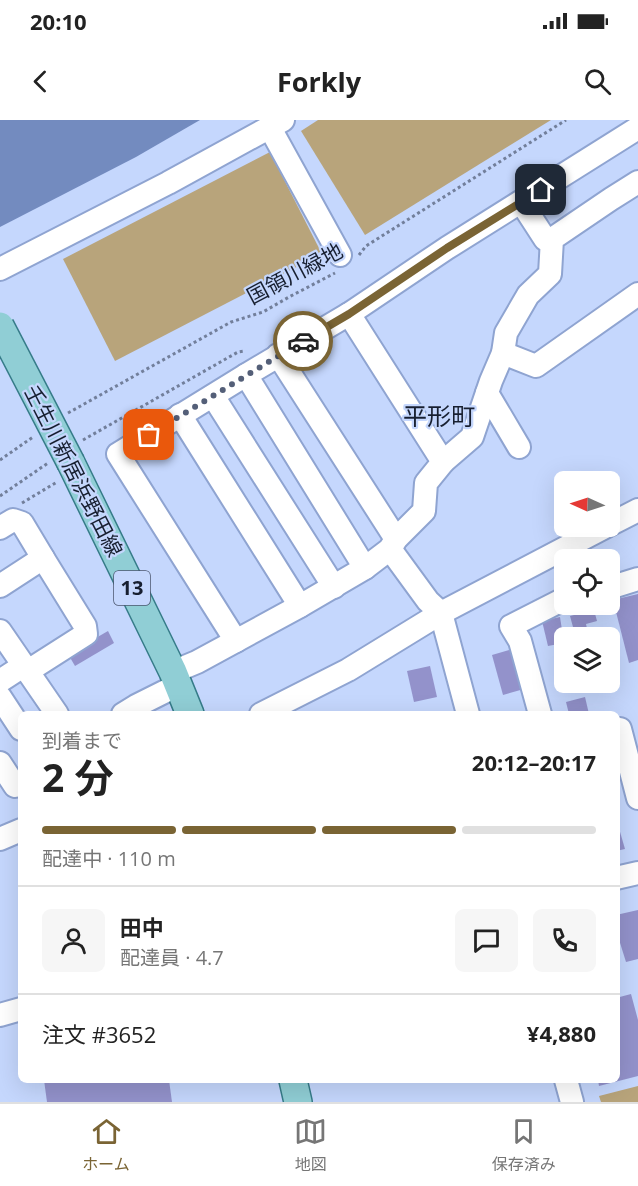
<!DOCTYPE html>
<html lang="ja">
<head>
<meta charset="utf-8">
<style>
	:root { --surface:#fff; --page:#f6f6f6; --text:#222; --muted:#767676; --line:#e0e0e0; --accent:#7a6434 }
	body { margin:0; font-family:"Open Sans","Noto Sans JP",sans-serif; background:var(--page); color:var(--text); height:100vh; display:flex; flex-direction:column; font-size:22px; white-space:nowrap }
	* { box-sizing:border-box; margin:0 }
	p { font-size:20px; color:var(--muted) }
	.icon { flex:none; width:33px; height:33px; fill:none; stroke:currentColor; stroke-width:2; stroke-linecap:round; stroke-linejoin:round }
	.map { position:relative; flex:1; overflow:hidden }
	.drawer { position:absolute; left:18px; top:591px; width:602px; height:372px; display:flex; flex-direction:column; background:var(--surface); border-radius:9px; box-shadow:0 6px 24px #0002 }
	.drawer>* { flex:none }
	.needle { width:39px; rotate:273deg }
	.buttons { position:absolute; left:554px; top:351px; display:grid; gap:12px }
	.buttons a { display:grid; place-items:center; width:66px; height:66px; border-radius:9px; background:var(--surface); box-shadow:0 6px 24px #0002; font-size:30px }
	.pin { position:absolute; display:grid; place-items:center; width:51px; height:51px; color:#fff; margin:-26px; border-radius:12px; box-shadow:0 3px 9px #0006 }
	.courier { position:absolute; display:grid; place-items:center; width:60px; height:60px; margin:-30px; border:4px solid #7a6434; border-radius:50%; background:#fff; color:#222; box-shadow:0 2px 8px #0007 }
	.head em { font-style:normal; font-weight:700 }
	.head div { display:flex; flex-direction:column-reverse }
	.head { display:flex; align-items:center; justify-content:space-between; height:102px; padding:0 24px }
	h1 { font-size:39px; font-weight:700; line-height:45px }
	.bar { display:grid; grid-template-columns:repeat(4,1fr); gap:9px 6px; align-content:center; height:72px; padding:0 24px }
	.bar i { height:8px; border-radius:4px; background:var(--line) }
	.bar .active { background:var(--accent) }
	.bar p { grid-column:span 4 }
	.line { display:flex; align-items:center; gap:15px; padding:0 24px; border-top:2px solid var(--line) }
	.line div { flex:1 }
	.round { display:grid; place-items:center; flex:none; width:63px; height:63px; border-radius:9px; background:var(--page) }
	.status { display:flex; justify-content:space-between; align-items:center; height:42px; padding:0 30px; background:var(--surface); direction:ltr }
	.status svg { height:16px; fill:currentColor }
	header { display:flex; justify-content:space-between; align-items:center; height:78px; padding:0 24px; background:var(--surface); font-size:27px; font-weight:700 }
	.menu { display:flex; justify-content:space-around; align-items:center; height:84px; border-top:2px solid var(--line); background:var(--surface); font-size:16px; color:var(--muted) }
	.menu a { display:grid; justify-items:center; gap:3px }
	.menu .active { color:var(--accent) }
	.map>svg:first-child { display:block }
	.green { fill:#b8a47b }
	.water { fill:#738bbf }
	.building { fill:#9392cb }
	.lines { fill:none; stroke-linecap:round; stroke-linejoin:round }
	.minor-casing { stroke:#8fa4d1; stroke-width:26 }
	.major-casing { stroke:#367c89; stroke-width:30 }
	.path { stroke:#727f9b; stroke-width:3; stroke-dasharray:3 3; stroke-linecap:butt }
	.minor { stroke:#fff; stroke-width:22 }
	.major { stroke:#90ced5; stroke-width:27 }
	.major-bridge-casing { stroke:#367c89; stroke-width:30; stroke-linecap:butt }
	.major-bridge { stroke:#90ced5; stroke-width:27 }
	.done { stroke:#545f78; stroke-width:6; stroke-dasharray:0 10.8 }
	.route { stroke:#7a6434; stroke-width:8 }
	.labels { text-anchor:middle; stroke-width:4.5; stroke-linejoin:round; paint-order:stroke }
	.shield { fill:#c5d7fd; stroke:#4b566e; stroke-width:1.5 }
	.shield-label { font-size:20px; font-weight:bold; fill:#171f30 }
	.street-label { font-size:21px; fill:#171f30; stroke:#c5d7fd }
	.quarter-label { font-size:24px; fill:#171f30; stroke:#c5d7fd }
</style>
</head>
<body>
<div class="status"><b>20:10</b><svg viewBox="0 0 49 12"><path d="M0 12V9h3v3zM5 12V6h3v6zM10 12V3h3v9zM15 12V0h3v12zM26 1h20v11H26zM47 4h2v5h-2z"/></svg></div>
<header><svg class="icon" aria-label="back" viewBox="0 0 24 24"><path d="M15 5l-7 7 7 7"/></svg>Forkly<svg class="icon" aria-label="search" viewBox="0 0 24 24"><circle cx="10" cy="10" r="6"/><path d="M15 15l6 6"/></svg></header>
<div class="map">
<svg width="638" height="982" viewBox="0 0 638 982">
	<rect width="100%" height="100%" fill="#c5d7fd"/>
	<g class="green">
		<path d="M318,0H551L365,115L301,11Z"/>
		<path d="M270,32L322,134L115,241L63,139Z"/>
		<path d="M638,966V982H601L599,976Z"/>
	</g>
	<path class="water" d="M0,0H200L136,37L0,107Z"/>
	<g class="building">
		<path d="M638,474V540L629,543L613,480Z"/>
		<path d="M594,490L597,501L586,504L589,518H576L570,496Z"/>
		<path d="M560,497L564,523L548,526L542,501Z"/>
		<path d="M108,511L114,523L75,546L68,534Z"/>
		<path d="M513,529L524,569L503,575L492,535Z"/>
		<path d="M564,539V555L558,557L554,541Z"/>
		<path d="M430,546L437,577L414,582L407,551Z"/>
		<path d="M585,577L589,594H569L566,582Z"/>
		<path d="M616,698L625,729L616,731Z"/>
		<path d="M638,790V839L626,842L616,810V795Z"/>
		<path d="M631,874L638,900V956L599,966L598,960H616V878Z"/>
		<path d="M44,960H169L172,982H47Z"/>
	</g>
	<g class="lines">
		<g class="minor-casing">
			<g id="minor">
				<path d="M270,8L340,135"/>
				<path d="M521,82L545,119H552"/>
				<path d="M0,149L168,63L283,0"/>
				<path d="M503,233L536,246L638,174"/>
				<path d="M278,235L396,419"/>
				<path d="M246,255L365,448"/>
				<path d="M487,273L519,327"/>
				<path d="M213,276L334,467"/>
				<path d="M180,295L300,486"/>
				<path d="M443,342L472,317L491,261L503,233L506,213L528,175L550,154L552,119L611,79L638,62"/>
				<path d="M609,405L638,390"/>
				<path d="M0,408L13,400L22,403L43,438L0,466"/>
				<path d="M390,429L428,481L441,493L468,594"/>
				<path d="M609,468L638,459"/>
				<path d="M0,511L57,594"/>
				<path d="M236,521L118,334L246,255L349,194L447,128L638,8"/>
				<path d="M28,551L86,514L85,506L43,438"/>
				<path d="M173,552L197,542L300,486L365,448L390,429L396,419L424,391L426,363L443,342L349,194"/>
				<path d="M0,561L23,546"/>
				<path d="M0,577L21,609"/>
				<path d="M123,594L136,586L178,565"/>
				<path d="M261,594L348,550L441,493L607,406"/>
				<path d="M540,594L520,521L511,506L564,479"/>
				<path d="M620,609L638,678"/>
				<path d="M0,643L15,666"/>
				<path d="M0,719L21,710"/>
				<path d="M616,758L638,753"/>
				<path d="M0,895L21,889"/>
				<path d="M566,960L572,982"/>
			</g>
		</g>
		<g class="major-casing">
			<g id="major">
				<path d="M71,343L173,552L190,594"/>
				<path d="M293,960L298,982"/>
			</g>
		</g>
		<g class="path">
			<path d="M359,135L366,126L566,0"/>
			<path d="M68,293L231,202L263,192L289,177L335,153"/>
			<path d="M83,320L238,232L245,231"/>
			<path d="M0,340L33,317"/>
			<path d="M0,376L48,343"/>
			<path d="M22,383L57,362"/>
		</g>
		<use href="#minor" class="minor"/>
		<use href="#major" class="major"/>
		<g class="major-bridge-casing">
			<path id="major-bridge" d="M0,206L71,343"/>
		</g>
		<use href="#major-bridge" class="major-bridge"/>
	</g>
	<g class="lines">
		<path class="done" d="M149,315L303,221"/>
		<path class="route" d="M303,221L349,194L447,128L541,70"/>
	</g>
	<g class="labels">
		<rect class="shield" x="114" y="451" width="36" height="34" rx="4.5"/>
		<g class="shield-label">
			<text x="132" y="475">13</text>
		</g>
		<g class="street-label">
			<text transform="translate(295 154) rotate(-28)" y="7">国領川緑地</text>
			<text transform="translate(73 351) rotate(63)" y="7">壬生川新居浜野田線</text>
		</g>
		<g class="quarter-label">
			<text x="439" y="305">平形町</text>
		</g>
	</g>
</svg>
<div class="buttons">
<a><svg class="needle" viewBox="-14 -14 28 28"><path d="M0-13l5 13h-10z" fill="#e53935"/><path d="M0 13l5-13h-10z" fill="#767676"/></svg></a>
<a><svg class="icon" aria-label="locate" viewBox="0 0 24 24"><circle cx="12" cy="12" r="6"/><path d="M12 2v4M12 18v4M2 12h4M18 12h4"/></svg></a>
<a><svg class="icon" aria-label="layers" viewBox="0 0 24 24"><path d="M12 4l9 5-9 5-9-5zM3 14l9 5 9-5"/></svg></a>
</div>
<div class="pin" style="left:149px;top:315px;background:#ea580c"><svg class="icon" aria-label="bag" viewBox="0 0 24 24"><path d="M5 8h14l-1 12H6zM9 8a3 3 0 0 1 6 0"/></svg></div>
<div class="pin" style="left:541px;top:70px;background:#1f2937"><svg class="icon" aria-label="home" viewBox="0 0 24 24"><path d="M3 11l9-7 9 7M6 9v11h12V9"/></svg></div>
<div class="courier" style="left:303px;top:221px"><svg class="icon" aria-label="car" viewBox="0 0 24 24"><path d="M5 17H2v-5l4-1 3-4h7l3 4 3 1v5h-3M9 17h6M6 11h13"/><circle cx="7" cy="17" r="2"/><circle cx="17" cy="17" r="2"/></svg></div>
<section class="drawer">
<div class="head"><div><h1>2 分</h1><p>到着まで</p></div><em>20:12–20:17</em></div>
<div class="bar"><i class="active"></i><i class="active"></i><i class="active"></i><i></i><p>配達中 · 110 m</p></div>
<div class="line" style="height:108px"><a class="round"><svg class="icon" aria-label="person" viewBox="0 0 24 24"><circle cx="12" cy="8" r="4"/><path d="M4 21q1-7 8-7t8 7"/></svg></a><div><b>田中</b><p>配達員 · 4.7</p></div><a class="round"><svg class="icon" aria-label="chat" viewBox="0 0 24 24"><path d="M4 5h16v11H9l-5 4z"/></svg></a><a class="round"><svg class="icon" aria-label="phone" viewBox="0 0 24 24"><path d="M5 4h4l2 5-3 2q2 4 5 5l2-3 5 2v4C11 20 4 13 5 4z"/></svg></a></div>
<div class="line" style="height:78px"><div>注文 #3652</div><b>¥4,880</b></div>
</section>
</div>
<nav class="menu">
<a class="active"><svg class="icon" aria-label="home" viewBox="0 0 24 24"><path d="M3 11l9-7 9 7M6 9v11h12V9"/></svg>ホーム</a>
<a><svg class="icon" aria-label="map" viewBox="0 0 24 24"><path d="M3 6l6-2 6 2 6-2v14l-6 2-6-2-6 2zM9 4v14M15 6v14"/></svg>地図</a>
<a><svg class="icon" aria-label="saved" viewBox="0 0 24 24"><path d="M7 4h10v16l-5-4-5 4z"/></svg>保存済み</a>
</nav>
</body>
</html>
